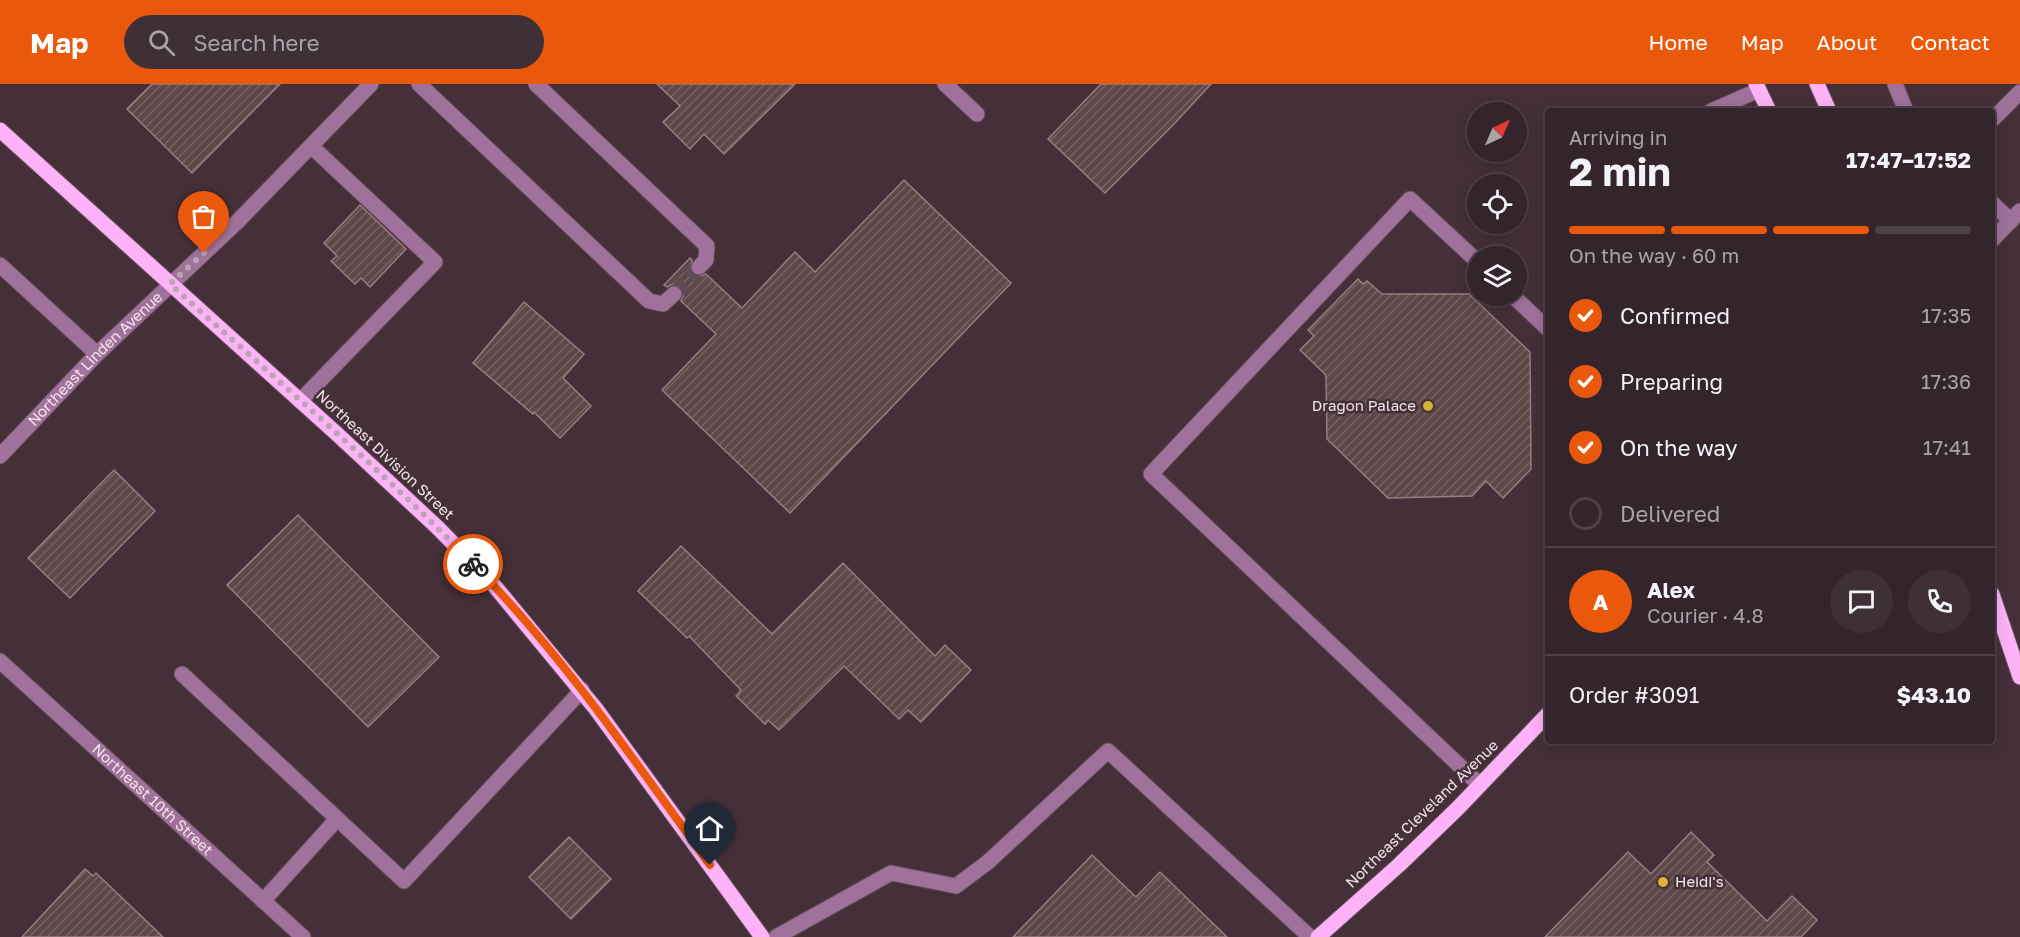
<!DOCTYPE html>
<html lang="en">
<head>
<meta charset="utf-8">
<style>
	:root { --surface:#34242b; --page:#3f3037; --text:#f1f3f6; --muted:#a9a4a9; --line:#4e4147; --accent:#ea580c }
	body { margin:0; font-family:"Golos Text",sans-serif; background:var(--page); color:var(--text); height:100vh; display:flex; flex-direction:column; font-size:22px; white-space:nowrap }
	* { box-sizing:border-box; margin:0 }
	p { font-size:20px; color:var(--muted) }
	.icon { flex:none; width:33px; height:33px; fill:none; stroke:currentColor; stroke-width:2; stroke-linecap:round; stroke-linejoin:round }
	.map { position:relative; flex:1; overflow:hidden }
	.panel { position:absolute; left:1545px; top:24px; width:450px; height:636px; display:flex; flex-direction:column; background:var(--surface); border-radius:6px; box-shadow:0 3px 15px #0003,0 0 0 2px var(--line) }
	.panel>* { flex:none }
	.needle { width:39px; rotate:44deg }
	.controls { position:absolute; left:1467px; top:18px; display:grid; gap:12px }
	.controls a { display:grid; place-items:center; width:60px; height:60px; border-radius:50%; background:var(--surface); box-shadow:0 3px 15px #0003,0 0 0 2px var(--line); font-size:30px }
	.pin { position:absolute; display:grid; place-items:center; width:51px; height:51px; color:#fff; margin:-62px -26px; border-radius:50% 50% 50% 0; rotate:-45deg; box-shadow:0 0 6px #0007 }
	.pin .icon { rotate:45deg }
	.courier { position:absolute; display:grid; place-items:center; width:60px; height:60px; margin:-30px; border:4px solid #ea580c; border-radius:50%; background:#fff; color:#222; box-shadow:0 2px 8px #0007 }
	.summary em { font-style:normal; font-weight:700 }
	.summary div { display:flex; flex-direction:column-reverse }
	.summary { display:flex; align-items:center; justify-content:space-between; height:102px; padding:0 24px }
	h1 { font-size:39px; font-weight:700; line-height:45px }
	.bar { display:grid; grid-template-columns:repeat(4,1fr); gap:9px 6px; align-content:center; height:72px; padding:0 24px }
	.bar i { height:8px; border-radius:4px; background:var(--line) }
	.bar .current { background:var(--accent) }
	.bar p { grid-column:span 4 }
	.line { display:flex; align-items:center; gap:15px; padding:0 24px; border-top:2px solid var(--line) }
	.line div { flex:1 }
	.round { display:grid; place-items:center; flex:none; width:63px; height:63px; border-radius:32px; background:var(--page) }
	ol { padding:0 24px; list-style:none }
	li { display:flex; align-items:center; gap:18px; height:66px }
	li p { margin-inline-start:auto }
	li .icon { padding:6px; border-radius:50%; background:var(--accent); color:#fff; stroke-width:4 }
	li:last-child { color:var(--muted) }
	li i { width:33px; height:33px; border:3px solid var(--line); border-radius:50% }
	header { display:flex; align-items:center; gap:36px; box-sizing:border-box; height:84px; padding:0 30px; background:var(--accent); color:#fff }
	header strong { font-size:28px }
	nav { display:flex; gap:33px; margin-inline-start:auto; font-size:21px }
	.search { width:420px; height:54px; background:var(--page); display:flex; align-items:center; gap:15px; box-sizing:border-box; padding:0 21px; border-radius:33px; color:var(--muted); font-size:22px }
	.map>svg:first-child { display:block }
	.building { fill:url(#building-hatch); stroke:#987e81; stroke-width:1.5 }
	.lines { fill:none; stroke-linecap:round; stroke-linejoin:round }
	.minor-tunnel { stroke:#5f4b54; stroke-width:15; stroke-dasharray:15 8; stroke-linecap:butt }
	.minor-casing { stroke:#614d55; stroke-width:17 }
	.major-casing { stroke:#614d55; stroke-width:17 }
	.minor { stroke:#a0729b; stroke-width:15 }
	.major { stroke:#feb2f7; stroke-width:15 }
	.done { stroke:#b6a6ad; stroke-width:6; stroke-dasharray:0 10.8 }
	.route { stroke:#ea580c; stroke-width:8 }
	.poi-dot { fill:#d6b534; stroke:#453039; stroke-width:2 }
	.labels { text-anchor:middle; stroke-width:5; stroke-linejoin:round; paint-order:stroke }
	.street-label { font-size:15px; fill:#f3e6eb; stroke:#453039 }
	.poi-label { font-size:15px; fill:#f3e6eb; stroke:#453039; text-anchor:end }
</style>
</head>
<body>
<header>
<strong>Map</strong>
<div class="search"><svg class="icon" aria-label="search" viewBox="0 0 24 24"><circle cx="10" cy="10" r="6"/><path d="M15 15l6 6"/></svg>Search here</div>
<nav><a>Home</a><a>Map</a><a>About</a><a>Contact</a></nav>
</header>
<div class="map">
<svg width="2020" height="853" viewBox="0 0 2020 853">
	<defs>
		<pattern id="building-hatch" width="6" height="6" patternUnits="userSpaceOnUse" patternTransform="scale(1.5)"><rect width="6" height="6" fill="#5e4749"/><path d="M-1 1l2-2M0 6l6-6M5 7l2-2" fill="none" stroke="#766263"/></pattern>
	</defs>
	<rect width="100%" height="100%" fill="#453039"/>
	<g class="building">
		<path d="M152,0H280L192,89L127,25Z"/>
		<path d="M657,0H795L724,70L704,50L690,65L663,38L680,22Z"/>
		<path d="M1101,0H1211L1173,41L1105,109L1048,55Z"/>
		<path d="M904,96L1011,199L790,429L662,306L716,250L681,217L684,209L681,203L673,200L667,203L664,201L690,174L692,176L690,185L693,190L701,192L706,190L742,224L795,168L815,188Z"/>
		<path d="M360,121L406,165L370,203L361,194L355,200L331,177L337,172L324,159Z"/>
		<path d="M1358,195L1363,200L1367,197L1382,210H1469L1530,268L1531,385L1503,414L1486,397L1472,412L1388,414L1327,355L1326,291L1300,266L1314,252L1308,246Z"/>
		<path d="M524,218L584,270L563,294L591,322L560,354L534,328L533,330L473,279Z"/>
		<path d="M114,386L155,427L70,514L28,474Z"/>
		<path d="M298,431L439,573L368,643L227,501Z"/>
		<path d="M681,462L772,550L843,479L935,572L945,561L971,586L921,638L908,626L899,635L844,582L779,646L768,636L765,640L736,612L741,606L689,552L687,554L638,507Z"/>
		<path d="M1691,748L1714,771L1707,778L1767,837L1792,812L1817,836L1801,853H1545L1628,768L1651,790Z"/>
		<path d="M569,753L611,795L571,835L529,793Z"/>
		<path d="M1092,771L1136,813L1160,788L1227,853H1013Z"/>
		<path d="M85,785L93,792L96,789L163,853H22Z"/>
	</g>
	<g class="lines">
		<path class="minor-tunnel" d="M674,210L699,183"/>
		<g class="minor-casing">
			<g id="minor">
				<path d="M419,0L649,217L663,220L674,210"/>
				<path d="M536,0L707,162L706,176L699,183"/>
				<path d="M945,0L977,30"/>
				<path d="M1895,0L1906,27"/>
				<path d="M1711,27L1759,6"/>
				<path d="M1992,36L2020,8"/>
				<path d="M1992,119L2011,137"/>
				<path d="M1992,156L2020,127"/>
				<path d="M1478,178L1410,115L1151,390L1480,701"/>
				<path d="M0,181L97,270"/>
				<path d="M1513,212L1548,245"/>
				<path d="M300,317L435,178L311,62"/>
				<path id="s1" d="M0,372L97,270L237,138L371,0"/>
				<path id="s2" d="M0,577L303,853"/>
				<path d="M182,590L404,797L582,606"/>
				<path d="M263,817L337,735"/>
				<path d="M776,853L891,789L956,802L988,778L1108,667L1310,853"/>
			</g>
		</g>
		<g class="major-casing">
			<g id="major">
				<path d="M1756,0L1769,27"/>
				<path d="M1817,0L1829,27"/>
				<path d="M0,46L337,350L437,443L492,499L596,625L762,853"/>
				<path d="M1992,510L2020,593"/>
				<path d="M1318,853L1399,781L1458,724L1548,630"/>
			</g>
		</g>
		<use href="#minor" class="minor"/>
		<use href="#major" class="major"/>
	</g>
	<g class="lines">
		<path class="done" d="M204,169L170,200C272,292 377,381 473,480"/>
		<path class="route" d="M473,480C563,571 635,678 710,781"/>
	</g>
	<g class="poi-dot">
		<circle cx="1428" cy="322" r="6"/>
		<circle cx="1663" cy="798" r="6"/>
	</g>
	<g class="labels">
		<g class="street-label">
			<text dy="5" stroke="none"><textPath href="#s1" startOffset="136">Northeast Linden Avenue</textPath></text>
			<text transform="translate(385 371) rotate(43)" y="5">Northeast Division Street</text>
			<text dy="5" stroke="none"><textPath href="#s2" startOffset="206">Northeast 10th Street</textPath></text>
			<text transform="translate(1422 730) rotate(-44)" y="5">Northeast Cleveland Avenue</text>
		</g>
		<g class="poi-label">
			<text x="1416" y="327">Dragon Palace</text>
			<text x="1675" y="803" text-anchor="start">Heidi's</text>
		</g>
	</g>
</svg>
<div class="controls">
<a><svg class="needle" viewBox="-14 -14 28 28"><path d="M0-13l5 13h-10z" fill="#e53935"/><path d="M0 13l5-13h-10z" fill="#a9a4a9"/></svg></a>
<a><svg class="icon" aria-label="locate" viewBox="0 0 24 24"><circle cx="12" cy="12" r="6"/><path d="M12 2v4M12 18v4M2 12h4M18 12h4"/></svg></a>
<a><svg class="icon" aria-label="layers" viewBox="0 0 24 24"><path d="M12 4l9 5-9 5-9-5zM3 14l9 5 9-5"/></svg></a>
</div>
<div class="pin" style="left:204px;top:169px;background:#ea580c"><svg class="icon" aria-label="bag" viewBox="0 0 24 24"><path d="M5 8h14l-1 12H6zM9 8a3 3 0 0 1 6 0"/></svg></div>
<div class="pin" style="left:710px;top:781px;background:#1f2937"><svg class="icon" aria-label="home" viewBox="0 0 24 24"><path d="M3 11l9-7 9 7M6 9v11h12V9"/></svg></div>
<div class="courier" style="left:473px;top:480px"><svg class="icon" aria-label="bike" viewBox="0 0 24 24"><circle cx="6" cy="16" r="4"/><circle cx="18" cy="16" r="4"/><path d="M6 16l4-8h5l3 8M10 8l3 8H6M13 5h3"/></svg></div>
<section class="panel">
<div class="summary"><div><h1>2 min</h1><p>Arriving in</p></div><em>17:47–17:52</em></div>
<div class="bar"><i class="current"></i><i class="current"></i><i class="current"></i><i></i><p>On the way · 60 m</p></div>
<ol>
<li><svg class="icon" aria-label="check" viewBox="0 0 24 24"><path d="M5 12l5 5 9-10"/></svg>Confirmed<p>17:35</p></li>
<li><svg class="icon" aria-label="check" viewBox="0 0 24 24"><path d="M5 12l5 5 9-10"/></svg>Preparing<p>17:36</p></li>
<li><svg class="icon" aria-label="check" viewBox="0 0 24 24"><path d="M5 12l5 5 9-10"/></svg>On the way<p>17:41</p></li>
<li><i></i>Delivered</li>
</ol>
<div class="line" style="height:108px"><b class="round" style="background:var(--accent);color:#fff">A</b><div><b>Alex</b><p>Courier · 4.8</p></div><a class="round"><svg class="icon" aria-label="chat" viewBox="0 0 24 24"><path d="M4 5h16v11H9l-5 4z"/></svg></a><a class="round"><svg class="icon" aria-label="phone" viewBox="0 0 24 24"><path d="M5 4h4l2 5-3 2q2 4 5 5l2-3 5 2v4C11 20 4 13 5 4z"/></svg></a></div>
<div class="line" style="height:78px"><div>Order #3091</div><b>$43.10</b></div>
</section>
</div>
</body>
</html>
